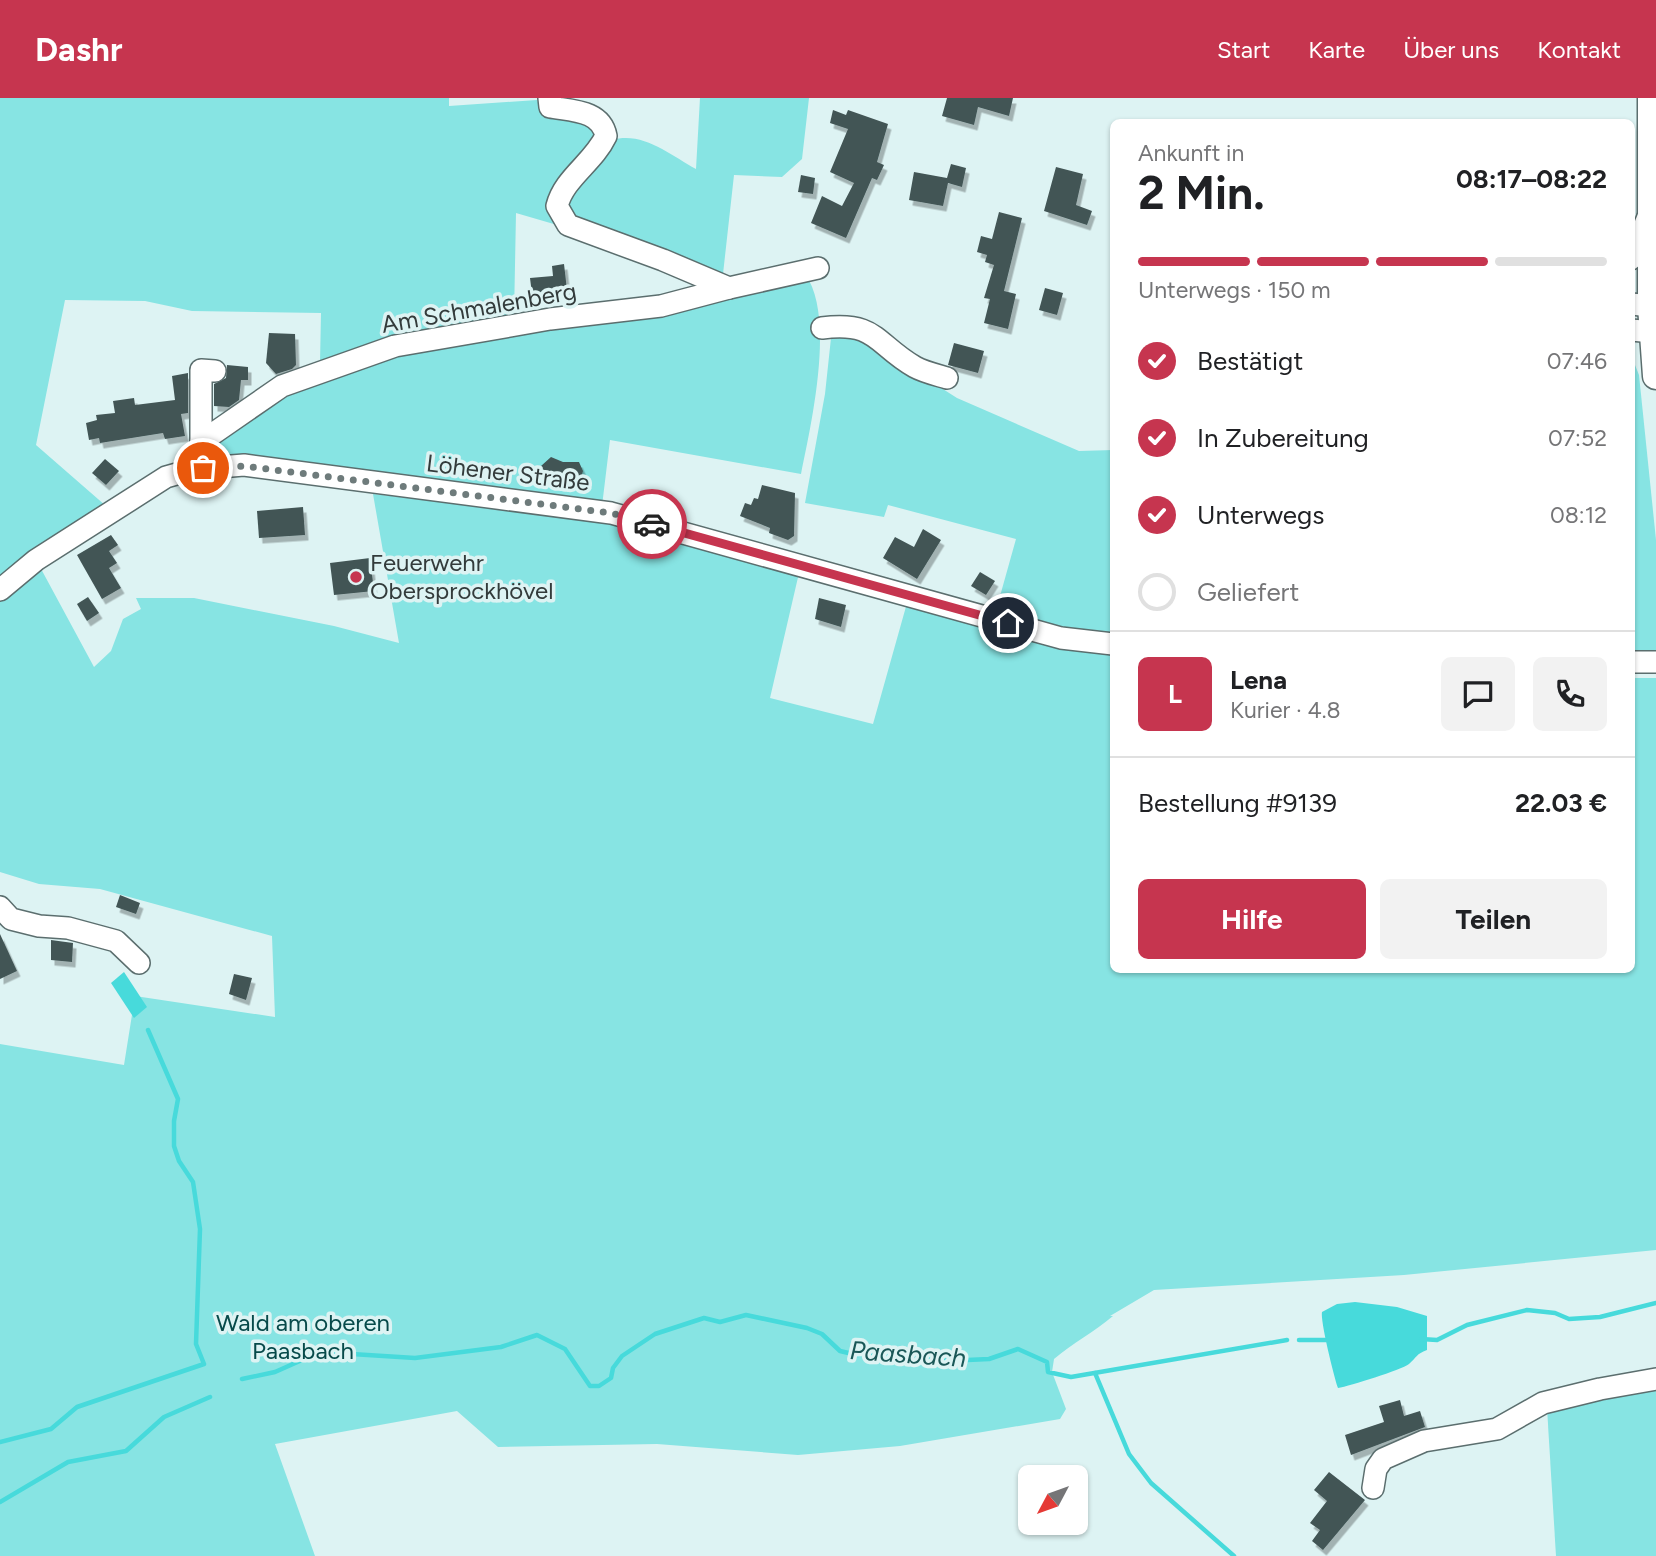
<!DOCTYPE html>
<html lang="de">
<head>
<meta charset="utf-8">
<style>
	:root { --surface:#fff; --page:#f2f2f2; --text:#202124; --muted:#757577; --line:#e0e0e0; --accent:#c6354f }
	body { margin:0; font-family:Figtree,sans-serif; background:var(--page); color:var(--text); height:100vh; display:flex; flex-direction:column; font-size:26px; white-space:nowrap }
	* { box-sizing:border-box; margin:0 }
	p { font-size:23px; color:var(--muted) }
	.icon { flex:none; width:38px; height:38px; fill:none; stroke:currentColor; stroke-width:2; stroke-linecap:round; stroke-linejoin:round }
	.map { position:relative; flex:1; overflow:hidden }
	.drawer { position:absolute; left:1110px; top:21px; width:525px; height:854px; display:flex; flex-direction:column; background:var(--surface); border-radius:10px; box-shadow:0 2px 5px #0004 }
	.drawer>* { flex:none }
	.needle { width:46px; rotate:229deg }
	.buttons { position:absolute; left:1018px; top:1367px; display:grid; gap:14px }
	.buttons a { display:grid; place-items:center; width:70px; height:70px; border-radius:10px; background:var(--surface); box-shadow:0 2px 5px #0004; font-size:35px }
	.pin { position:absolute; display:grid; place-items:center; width:60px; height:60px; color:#fff; margin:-30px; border:4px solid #fff; border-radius:50%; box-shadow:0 2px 7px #0007 }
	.courier { position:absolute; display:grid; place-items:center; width:70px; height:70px; margin:-35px; border:5px solid #c6354f; border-radius:50%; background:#fff; color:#222; box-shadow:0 2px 9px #0007 }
	.headline em { font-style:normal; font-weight:700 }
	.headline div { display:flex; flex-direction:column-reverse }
	.headline { display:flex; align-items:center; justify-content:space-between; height:119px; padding:0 28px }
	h1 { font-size:46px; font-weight:700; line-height:52px }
	.bar { display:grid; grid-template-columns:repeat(4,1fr); gap:10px 7px; align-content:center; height:84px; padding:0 28px }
	.bar i { height:9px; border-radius:5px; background:var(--line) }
	.bar .active { background:var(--accent) }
	.bar p { grid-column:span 4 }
	.line { display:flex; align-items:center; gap:18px; padding:0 28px; border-top:2px solid var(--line) }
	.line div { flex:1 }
	.round { display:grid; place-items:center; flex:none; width:74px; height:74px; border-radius:10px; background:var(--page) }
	ol { padding:0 28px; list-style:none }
	li { display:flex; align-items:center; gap:21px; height:77px }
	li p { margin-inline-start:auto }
	li .icon { padding:7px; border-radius:50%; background:var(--accent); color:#fff; stroke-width:4 }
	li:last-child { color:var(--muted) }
	li i { width:38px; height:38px; border:4px solid var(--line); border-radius:50% }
	.primary-button { display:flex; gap:14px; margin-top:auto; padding:14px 28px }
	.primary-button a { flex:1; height:80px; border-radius:10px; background:var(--accent); color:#fff; font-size:28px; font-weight:700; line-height:80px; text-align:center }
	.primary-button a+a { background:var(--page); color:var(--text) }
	header { display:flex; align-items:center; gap:42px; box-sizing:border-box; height:98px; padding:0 35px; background:var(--accent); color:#fff }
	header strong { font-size:33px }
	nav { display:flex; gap:38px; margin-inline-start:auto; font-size:24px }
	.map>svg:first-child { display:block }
	.green { fill:#87e4e3 }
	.water { fill:#47dadb }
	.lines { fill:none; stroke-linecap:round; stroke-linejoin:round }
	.stream { stroke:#47dadb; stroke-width:4.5 }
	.building { fill:#425555; filter:url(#shadow) }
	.minor-casing { stroke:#5b6e6e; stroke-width:24 }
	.major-casing { stroke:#5b6e6e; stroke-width:29 }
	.minor { stroke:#fff; stroke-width:21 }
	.major { stroke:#fff; stroke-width:26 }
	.done { stroke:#6e7b7b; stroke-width:7; stroke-dasharray:0 12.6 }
	.route { stroke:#c6354f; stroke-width:9 }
	.poi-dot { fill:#c6354f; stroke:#ddf3f3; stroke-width:2.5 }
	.labels { text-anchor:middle; stroke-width:7; stroke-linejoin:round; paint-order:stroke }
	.street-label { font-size:24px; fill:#333b3b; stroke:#ddf3f3 }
	.poi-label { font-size:24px; fill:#333b3b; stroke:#ddf3f3; text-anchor:start }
	.park-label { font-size:24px; fill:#074a4a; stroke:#ddf3f3 }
	.water-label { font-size:26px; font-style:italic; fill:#1a5757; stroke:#ddf3f3 }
</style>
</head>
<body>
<header>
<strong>Dashr</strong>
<nav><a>Start</a><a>Karte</a><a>Über uns</a><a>Kontakt</a></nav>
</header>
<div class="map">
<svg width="1656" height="1458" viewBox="0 0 1656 1458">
	<defs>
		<filter id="shadow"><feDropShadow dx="3.5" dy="5.5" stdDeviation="0" flood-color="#0004"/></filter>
	</defs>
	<rect width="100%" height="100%" fill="#ddf3f3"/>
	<g class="green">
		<path d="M0,0H449V8L537,2L541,11L600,30L571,76L564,129L516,115L514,219L320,265L321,215L192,213L145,203L65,202L36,347L106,408L64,431L0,478Z"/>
		<path d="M700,0H809L802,61L782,79L734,77L722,185L569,123L564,97L612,42C643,33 670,57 696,71Z"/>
		<path d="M805,176C836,218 811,327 801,376L610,342L602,408L207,363L211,347L276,299L402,254L546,228V233Z"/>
		<path d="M847,230L957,300L1079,353L1113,352V538L1062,533L995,516L1016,441L888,407L884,419L805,405L825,296L831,240L832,234Z"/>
		<path d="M1631,257L1639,277L1656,442V552H1631Z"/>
		<path d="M373,396L601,422L799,475L770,600L873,626L907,505L1113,556V872H1631V580H1656V1152L1404,1177L1154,1192L1110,1218H1113C1094,1234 1073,1245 1054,1261L1052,1274L1066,1311L1060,1321L900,1348L798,1357L657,1346L498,1349L457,1313L275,1346L315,1458H0V946L124,967L135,898L275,919L272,838L100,791L39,786L0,774V500L40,469L94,569L111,553L123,521L141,511L136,500H194L334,528L399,545Z"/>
		<path d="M1656,1288V1458H1556L1547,1310Z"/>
	</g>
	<g class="water">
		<path d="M124,874L147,909L134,920L111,885Z"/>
		<path d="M1355,1204L1397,1209L1427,1218V1252C1416,1256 1417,1259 1409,1266C1401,1272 1350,1288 1338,1290C1334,1279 1320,1222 1322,1214L1337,1206Z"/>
	</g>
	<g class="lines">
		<g class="stream">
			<path d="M1421,1241L1437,1242L1467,1227L1527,1212L1555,1215L1569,1221L1600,1219L1656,1205"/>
			<path d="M1299,1242H1332"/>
			<path d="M1095,1275L1129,1356L1151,1385L1234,1458"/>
			<path d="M242,1281L275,1274L320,1254L415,1260L501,1249L537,1237L565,1251L590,1288H599L611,1280L613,1270L622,1258L655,1236L704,1220L720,1224L746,1217L807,1230L822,1236L840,1253L857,1257L901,1253L946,1263L989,1261L1018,1251L1047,1264L1048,1274L1071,1279L1287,1242"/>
			<path d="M0,1344L51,1331L77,1309L204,1266L196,1246L200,1131L193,1084L179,1063L174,1048V1023L178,1001L148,932"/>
			<path d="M0,1404L68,1364L126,1353L164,1319L210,1299"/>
		</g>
	</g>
	<g class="building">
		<path d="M947,0H1013L1009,18L978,9L974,27L942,18Z"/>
		<path d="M833,12L846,17L848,12L888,26L877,64L884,67L877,82L872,80L846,140L811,125L822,98L842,108L854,85L830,74L848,31L830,25Z"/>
		<path d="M951,66L966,70L962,89L948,85L943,108L909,102L914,74L947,80Z"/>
		<path d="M1056,69L1083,76L1076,107L1092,113L1087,127L1044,113Z"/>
		<path d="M801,77L815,80L813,96L798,94Z"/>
		<path d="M999,114L1022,120L1004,193L1016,196L1008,231L984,225L990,201L984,200L994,167L985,164L987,157L977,154L981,138L992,141Z"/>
		<path d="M564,166L567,192L532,196L530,180L553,178L552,168Z"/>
		<path d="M1045,190L1063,195L1057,217L1039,212Z"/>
		<path d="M269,235L295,236L296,267L292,271L276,276L266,265Z"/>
		<path d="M954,245L984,253L978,275L948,267Z"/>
		<path d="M227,267L248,269V282H241L239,302L229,309L214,308V286L226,280Z"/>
		<path d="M188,275V315L181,316L185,338L165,341L163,335L100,345L99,340L89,342L86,325L97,322L96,317L115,315L113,303L134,300L135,307L175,302L172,278Z"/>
		<path d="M551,359L563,364H579L583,373L581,380L566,385L546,379L541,368Z"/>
		<path d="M105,361L119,373L106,387L92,375Z"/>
		<path d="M762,387L795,395L794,438L788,442L769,435L770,430L740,418L745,405L751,407L754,400L758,401Z"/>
		<path d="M303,409L305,437L259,440L257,413Z"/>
		<path d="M923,431L941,442L917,481L883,460L895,439L914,449Z"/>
		<path d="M111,437L118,447L109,453L117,465L109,470L121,490L102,501L77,457Z"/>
		<path d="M370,460L374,493L334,497L330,465Z"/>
		<path d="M980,474L995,483L986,497L971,488Z"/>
		<path d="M88,499L99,515L87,523L77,506Z"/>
		<path d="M819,500L846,507L841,529L815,521Z"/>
		<path d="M120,797L140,805L136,816L116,809Z"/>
		<path d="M0,836L17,873L0,881Z"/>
		<path d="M51,842L73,845L72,864L51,862Z"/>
		<path d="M234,876L252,880L246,902L229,896Z"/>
		<path d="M1400,1302L1404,1318L1420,1313L1425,1329L1351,1357L1345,1337L1384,1324L1379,1308Z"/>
		<path d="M1329,1374L1365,1402L1323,1452L1312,1443L1320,1432L1310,1425L1327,1403L1314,1392Z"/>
	</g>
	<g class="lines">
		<g class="minor-casing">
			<g id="minor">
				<path d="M549,0L550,9C572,13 601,12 606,38C593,65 564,80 557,108L568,127L663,162L729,190L818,170"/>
				<path d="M1631,161L1648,119"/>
				<path d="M1631,206L1651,208"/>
				<path d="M822,230C877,223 875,246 915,269C924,274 937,277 947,280"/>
				<path d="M1631,232L1653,234"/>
				<path d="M201,344V272L215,273"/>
				<path d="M203,370L201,344L282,288L395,248L550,221L661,208L729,190"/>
				<path d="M0,492L36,462L166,379L194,371L244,367L611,415L1061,540L1113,546"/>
				<path d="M1631,564H1656"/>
				<path d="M0,809L11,821L39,828L68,830L116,843L139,865"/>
				<path d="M1373,1390L1376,1371L1383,1361L1424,1343L1497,1331L1543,1305L1600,1291L1656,1281"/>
			</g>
		</g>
		<g class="major-casing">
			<path id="major" d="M1651,0V208L1656,278"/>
		</g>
		<use href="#minor" class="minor"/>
		<use href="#major" class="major"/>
	</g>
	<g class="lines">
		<path class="done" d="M203,370L244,368L611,415L652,426"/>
		<path class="route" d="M652,426L1008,525"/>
	</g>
	<circle class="poi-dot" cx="356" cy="479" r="7"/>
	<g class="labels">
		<g class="street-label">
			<text transform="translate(479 210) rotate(-10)" y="8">Am Schmalenberg</text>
			<text transform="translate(508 375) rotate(7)" y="8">Löhener Straße</text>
		</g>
		<g class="poi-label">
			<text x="370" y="473">Feuerwehr<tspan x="370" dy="28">Obersprockhövel</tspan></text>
		</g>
		<g class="park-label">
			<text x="303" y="1233">Wald am oberen<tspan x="303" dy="28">Paasbach</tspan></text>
		</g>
		<g class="water-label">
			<text transform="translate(908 1256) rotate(4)" y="9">Paasbach</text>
		</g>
	</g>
</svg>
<div class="buttons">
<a><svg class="needle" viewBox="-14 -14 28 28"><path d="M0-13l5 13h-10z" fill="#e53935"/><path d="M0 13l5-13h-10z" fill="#757577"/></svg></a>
</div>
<div class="pin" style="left:203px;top:370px;background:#ea580c"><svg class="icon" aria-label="bag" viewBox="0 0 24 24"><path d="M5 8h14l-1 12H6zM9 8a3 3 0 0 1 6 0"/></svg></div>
<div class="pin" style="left:1008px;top:525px;background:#1f2937"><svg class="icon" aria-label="home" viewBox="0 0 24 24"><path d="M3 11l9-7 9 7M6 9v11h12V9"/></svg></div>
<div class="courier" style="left:652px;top:426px"><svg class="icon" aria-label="car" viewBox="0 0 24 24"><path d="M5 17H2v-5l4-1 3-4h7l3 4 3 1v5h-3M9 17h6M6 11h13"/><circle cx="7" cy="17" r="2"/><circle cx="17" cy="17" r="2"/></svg></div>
<section class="drawer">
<div class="headline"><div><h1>2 Min.</h1><p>Ankunft in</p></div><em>08:17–08:22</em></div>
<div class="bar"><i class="active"></i><i class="active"></i><i class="active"></i><i></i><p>Unterwegs · 150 m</p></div>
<ol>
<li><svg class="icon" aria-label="check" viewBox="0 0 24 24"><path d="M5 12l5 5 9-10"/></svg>Bestätigt<p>07:46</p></li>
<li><svg class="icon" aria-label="check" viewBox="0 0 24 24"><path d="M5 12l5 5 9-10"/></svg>In Zubereitung<p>07:52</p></li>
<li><svg class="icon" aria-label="check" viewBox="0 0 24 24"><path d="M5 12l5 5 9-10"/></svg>Unterwegs<p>08:12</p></li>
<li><i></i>Geliefert</li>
</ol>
<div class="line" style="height:126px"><b class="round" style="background:var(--accent);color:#fff">L</b><div><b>Lena</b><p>Kurier · 4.8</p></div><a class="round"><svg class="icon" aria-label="chat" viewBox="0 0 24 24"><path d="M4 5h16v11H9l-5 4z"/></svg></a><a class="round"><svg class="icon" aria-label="phone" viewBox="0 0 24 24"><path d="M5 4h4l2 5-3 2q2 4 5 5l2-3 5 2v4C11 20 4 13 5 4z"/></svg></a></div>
<div class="line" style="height:91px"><div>Bestellung #9139</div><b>22.03 €</b></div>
<div class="primary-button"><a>Hilfe</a><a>Teilen</a></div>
</section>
</div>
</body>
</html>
